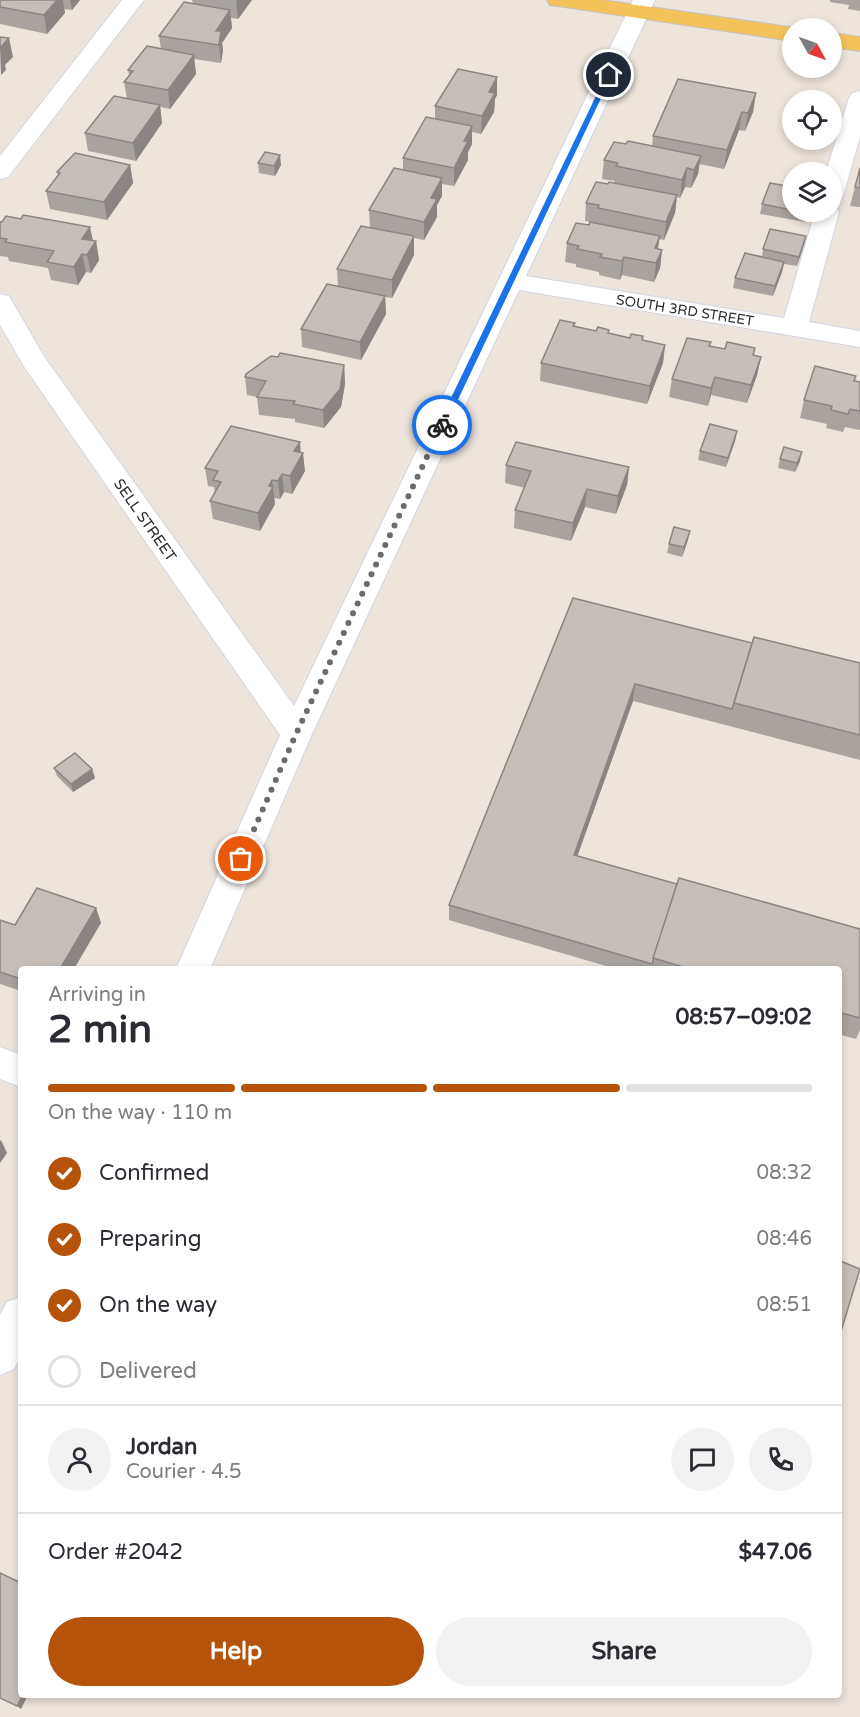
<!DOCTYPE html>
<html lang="en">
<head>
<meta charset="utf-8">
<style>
	:root { --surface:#fff; --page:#f2f2f3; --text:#2b2b33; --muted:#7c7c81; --line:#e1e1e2; --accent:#b45309 }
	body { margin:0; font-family:"Varela Round",sans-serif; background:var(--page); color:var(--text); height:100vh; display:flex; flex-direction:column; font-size:22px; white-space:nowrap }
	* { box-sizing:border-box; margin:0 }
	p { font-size:20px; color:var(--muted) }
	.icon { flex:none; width:33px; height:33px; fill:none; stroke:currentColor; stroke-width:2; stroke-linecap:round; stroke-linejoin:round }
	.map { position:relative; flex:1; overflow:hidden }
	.panel { position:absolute; left:18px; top:966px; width:824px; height:732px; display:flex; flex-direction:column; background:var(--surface); border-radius:6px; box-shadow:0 3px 9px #0003 }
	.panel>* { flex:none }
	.needle { width:39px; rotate:130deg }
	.tools { position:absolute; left:782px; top:18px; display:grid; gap:12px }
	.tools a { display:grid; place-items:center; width:60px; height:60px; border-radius:50%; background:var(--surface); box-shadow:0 3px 9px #0003; font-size:30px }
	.pin { position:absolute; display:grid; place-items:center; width:51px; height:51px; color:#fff; margin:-26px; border:3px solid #fff; border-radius:50%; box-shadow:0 2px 6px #0007 }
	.courier { position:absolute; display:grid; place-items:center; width:60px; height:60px; margin:-30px; border:4px solid #1a73e8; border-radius:50%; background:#fff; color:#222; box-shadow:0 2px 8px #0007 }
	.head em { font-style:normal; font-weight:700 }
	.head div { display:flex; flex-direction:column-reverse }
	.head { display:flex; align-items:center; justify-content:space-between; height:102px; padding:0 30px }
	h1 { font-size:39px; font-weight:700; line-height:45px }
	.bar { display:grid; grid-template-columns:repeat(4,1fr); gap:9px 6px; align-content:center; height:72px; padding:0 30px }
	.bar i { height:8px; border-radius:4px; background:var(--line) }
	.bar .active { background:var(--accent) }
	.bar p { grid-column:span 4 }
	.line { display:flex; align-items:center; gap:15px; padding:0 30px; border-top:2px solid var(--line) }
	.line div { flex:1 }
	.round { display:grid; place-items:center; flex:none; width:63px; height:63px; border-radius:32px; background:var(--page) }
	ol { padding:0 30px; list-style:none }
	li { display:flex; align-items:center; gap:18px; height:66px }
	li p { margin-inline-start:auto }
	li .icon { padding:6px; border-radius:50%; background:var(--accent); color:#fff; stroke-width:4 }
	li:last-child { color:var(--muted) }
	li i { width:33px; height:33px; border:3px solid var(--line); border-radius:50% }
	.cta { display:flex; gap:12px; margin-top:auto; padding:12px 30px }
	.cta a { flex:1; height:69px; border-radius:36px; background:var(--accent); color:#fff; font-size:24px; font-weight:700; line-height:69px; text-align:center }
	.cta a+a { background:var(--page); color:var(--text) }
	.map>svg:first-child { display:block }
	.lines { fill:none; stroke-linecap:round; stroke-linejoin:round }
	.minor-casing { stroke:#d1d6e4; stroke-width:2 }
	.major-casing { stroke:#c3c3c3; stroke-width:2 }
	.minor { fill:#fff; fill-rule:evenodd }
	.major { fill:#f4c25a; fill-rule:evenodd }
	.wall { fill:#a9a39f }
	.shaded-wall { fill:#8a8582 }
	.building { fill:#c5beb9; stroke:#8a8582; stroke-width:1.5 }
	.route { fill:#1a73e8 }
	.done { stroke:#6e6b68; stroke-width:6; stroke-dasharray:0 10.8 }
	.labels { text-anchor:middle; stroke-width:4.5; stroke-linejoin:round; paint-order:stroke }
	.far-street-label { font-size:14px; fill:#2a2a2a; stroke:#fff }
	.street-label { font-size:15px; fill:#2a2a2a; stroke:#fff }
</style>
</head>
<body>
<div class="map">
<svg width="860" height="1717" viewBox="0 0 860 1717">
	<rect width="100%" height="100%" fill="#ede4dc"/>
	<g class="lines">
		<g class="minor-casing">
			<g id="minor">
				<path d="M122,0H144L8,177L0,179V156Z"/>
				<path d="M633,0H655L526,276L784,318L815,212H831V206L836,207L839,212L809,322L860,331V347L519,290L312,734L210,969H176L280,735L25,368L0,325V294L9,296L45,358L294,706Z"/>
				<path d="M860,91V137L843,196L839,201L831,203V172H826L849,98L852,93Z"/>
				<path d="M0,1047L21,1055V1087L0,1079Z"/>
				<path d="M21,1297V1356L14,1369L0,1375V1315L7,1302Z"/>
			</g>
		</g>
		<g class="major-casing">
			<g id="major">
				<path d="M547,0H602L796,28H792V41L558,6L550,5Z"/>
				<path d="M831,33L860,37V51L831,47Z"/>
			</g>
		</g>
		<use href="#minor" class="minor"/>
		<use href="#major" class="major"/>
	</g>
	<g class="wall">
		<path d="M0,0H80L72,10L64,9L65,13L47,34L0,24Z"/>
		<path d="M192,0H252L238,19L231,18L232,28L222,43L223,50L221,63L194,59L196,74L170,109L160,107L162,123L136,161L88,151L85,133L127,99L124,82L129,75L128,70L161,49L159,36L193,3Z"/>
		<path d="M830,0H860V11L848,9L849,5L830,2Z"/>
		<path d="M756,93L753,112L745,131L739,130L724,169L699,164L698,174L691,188L685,187L680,198L677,197L675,213L664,240L659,239L658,249L662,250L660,268L654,282L622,275L620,280L599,275V272L576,267V264L565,262L567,243L589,225L590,222L585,221L586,203L608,184L614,183L615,181L602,179L604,160L626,144L652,146L653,136Z"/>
		<path d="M497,95L495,99L494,112L481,134L472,132V144L468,152V160L454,186L442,184V196L437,205V217L424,240L414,238V255L392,298L385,297L386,314L361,360L302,347L301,329L338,286L337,269L370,228L369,210L403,170V158L435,119V106Z"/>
		<path d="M258,163L281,165L275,176L259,173Z"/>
		<path d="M130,165L133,183L107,220L50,209L46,191L58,175L57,172Z"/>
		<path d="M860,168V207L850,206Z"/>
		<path d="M792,187V212H808L805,222L760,214L762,204Z"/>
		<path d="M0,222L96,241L99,260L91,273L86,272L78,285L51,280L48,268L9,261L8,257L0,256Z"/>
		<path d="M804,245L797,266L784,264L782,272L773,296L733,288L735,278L762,257L763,249Z"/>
		<path d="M575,323V326L596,331L609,330L608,333L665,345L663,363L647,404L540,381L541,363Z"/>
		<path d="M710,346L761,357L757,375L747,403L711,395L708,406L669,397L672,379Z"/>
		<path d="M344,365L345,384L341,407L324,428L295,422V419L259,415L257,397L247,395L245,377Z"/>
		<path d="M855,381L860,382V430L845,427L843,432L826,428L827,424L800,418L804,400Z"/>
		<path d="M737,431L735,441L726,467L698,460L700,451Z"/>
		<path d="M300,452L305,471L292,494L284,492L280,499L274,498L275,504L260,531L213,519L210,501L215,494L214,487L208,486L205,468Z"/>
		<path d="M780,459L800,461L795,472L778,468Z"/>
		<path d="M506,465L629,467L627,485L616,514L585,507L571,541L514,528L515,510L525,488L505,483Z"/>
		<path d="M688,540L682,557L667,553L669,544Z"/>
		<path d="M573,598L752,643L860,663V760L633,701L577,856L677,884L860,929V1030L856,1039L838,1034V969H616L449,920V905Z"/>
		<path d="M54,768L92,769L95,778L73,792L57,776Z"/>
		<path d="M96,908L101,923L21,969V991L0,984V920L15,925Z"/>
	</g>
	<g class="shaded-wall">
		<path d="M57,0H63L65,13L47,34L44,15Z"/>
		<path d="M70,0H80L72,10Z"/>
		<path d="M237,0H252L238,19L236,1Z"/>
		<path d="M230,10L232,28L222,43L223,50L221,63L219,45L216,31Z"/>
		<path d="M9,38L13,57L5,65L6,70L1,75L0,48Z"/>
		<path d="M194,55L196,74L170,109L168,90Z"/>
		<path d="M497,77V95L495,99L494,112L481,134L482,116L489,92Z"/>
		<path d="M756,93L753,112L745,131L748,113Z"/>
		<path d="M160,105L162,123L136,161L133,143Z"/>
		<path d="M742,112L739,130L724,169L727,150Z"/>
		<path d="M472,126V144L468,152V160L454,186V168L464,141Z"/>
		<path d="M280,155L281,165L275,176L274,166Z"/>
		<path d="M701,156L698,174L691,188L694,170Z"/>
		<path d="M130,165L133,183L107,220L104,202Z"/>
		<path d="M687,168L685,187L680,198L682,180Z"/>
		<path d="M442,178V196L437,205V217L424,240V222L431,198Z"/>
		<path d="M677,195L675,213L664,240L666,222Z"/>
		<path d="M90,227L94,245L96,241L99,260L91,273L87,255L82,239Z"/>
		<path d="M414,236V255L392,298V280Z"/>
		<path d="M660,236L657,254L655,248Z"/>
		<path d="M806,236L804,245L797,266L799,257Z"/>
		<path d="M662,250L660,268L654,282L656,263Z"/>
		<path d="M82,254L86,272L78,285L74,267Z"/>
		<path d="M624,257L622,275L620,280L622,261Z"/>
		<path d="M784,262L782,272L773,296L775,286Z"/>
		<path d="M385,296L386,314L361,360L360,342Z"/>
		<path d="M665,345L663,363L647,404L650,386Z"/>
		<path d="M761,357L757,375L747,403L751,385Z"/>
		<path d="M344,365L345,384L341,407L324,428L323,410Z"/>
		<path d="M715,377L711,395L708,406L711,388Z"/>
		<path d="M737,431L735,441L726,467L728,458Z"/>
		<path d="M300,442L301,457L303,453L305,471L292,494L290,476L294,451Z"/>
		<path d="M802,452L800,461L795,472L797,463Z"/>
		<path d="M629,467L627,485L616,514L618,496Z"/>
		<path d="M282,474L284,492L280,499L278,481Z"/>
		<path d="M272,480L275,504L260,531L258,513Z"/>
		<path d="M587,489L585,507L571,541L573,523Z"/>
		<path d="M690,531L688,540L682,557L684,547Z"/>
		<path d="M635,684L633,701L572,871L574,855Z"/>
		<path d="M92,769L95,778L73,792L71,784Z"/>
		<path d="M96,908L101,923L74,969H60Z"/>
		<path d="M1,1140L7,1153L0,1163V1141Z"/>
		<path d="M23,1695H28L21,1709L17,1706Z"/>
	</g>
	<g class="building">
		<path d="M0,0H57L44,15L0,7Z"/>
		<path d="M184,2L230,10L216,31H221L219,45L159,36Z"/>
		<path d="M0,37L9,38L0,48Z"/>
		<path d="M147,46L194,55L168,90L124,82L133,71L128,70Z"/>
		<path d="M458,69L497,77L489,92L495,93L482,116L435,106Z"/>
		<path d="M678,79L756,93L748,113L742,112L727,150L653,136Z"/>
		<path d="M114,96L160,105L133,143L85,133Z"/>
		<path d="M426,117L472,126L464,141H468L454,168L403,158Z"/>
		<path d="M628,141L701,156L694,170L687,168L682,180L616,166L618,163L604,160L614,142L626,144Z"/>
		<path d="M265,152L280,155L274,166L258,163Z"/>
		<path d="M75,153L130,165L104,202L46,191L60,173L57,172Z"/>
		<path d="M394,168L442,178L431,198L437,199L424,222L369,210Z"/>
		<path d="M860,168V188L855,187Z"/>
		<path d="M596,182L608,184L609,182L677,195L666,222L598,208L599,205L586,203Z"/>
		<path d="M770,183L792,187V210L762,204Z"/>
		<path d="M23,215L90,227L82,239L96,241L87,255L82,254L74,267L47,262L54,251L5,242L7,239L0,238V222H2L6,216L21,219Z"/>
		<path d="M590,222L660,236L655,248L662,250L656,263L624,257L622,261L600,257L602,254L577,249L579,246L567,243L576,223L589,225Z"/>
		<path d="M361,226L414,236L392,280L337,269Z"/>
		<path d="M770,229L806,236L799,257L763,249Z"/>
		<path d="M745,253L784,262L775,286L735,278Z"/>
		<path d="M327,284L385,296L360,342L301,329Z"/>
		<path d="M560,320L575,323L573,326L596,331L598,327L609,330L608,333L630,338L631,334L643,336L642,340L665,345L650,386L541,363Z"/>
		<path d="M687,338L711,342L709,346L725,349L727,342L755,348L753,355L761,357L751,385L715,377L711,388L672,379Z"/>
		<path d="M280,353L344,365L340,389L323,410L293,404L295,401L257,397L266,381L245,377L246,374L271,356L278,357Z"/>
		<path d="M815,366L856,376L854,381L860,382V411L850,409L848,414L831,410L832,406L804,400Z"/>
		<path d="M710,424L737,431L728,458L700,451Z"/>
		<path d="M231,426L300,442L294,451L303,453L290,476L282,474L278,481L272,480L269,486L273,487L258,513L210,501L221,482L213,480L218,471L205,468Z"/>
		<path d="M516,442L629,467L618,496L587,489L573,523L515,510L531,471L506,465Z"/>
		<path d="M784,447L802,452L797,463L780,459Z"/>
		<path d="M674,527L690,531L684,547L669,544Z"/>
		<path d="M573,598L752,643L732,709L635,684L574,855L677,884L652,964L449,905Z"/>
		<path d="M754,637L860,663V735L734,703Z"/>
		<path d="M75,753L92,769L71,784L54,768Z"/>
		<path d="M679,878L860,929V1018L838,1012V969H690L653,958Z"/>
		<path d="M37,888L96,908L60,969H21V979L0,972V920L15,925Z"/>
		<path d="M838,1260L860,1269L838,1341Z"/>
		<path d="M0,1573L21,1583V1695H23L17,1706L0,1698Z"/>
	</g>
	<path class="route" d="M609,73L612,75L446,425L440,427L438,425L606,75Z"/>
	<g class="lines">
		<path class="done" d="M241,859L296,734L442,425"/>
	</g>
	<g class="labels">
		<g class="far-street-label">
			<text transform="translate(685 310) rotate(9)" y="5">SOUTH 3RD STREET</text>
		</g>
		<g class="street-label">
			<text transform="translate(145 520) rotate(55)" y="5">SELL STREET</text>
		</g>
	</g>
</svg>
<div class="tools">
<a><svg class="needle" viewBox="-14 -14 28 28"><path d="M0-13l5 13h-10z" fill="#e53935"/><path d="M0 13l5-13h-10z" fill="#7c7c81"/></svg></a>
<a><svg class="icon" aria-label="locate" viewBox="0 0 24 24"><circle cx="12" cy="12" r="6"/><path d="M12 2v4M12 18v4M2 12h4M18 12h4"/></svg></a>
<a><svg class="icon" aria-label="layers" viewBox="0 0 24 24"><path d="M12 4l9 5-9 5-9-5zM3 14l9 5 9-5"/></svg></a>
</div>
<div class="pin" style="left:241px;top:859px;background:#ea580c"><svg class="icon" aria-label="bag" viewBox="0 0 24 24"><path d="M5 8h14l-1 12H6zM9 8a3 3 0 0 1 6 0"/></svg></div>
<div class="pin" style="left:609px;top:75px;background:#1f2937"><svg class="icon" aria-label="home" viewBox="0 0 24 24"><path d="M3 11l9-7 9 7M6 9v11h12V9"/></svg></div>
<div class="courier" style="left:442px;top:425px"><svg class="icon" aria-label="bike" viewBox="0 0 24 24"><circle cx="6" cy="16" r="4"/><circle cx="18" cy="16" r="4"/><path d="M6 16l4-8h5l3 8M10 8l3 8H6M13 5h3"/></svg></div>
<section class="panel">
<div class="head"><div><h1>2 min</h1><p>Arriving in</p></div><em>08:57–09:02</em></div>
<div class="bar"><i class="active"></i><i class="active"></i><i class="active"></i><i></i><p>On the way · 110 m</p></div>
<ol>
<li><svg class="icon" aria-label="check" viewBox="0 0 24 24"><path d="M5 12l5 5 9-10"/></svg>Confirmed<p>08:32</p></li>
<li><svg class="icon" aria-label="check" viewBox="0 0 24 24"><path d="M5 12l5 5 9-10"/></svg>Preparing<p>08:46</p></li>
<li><svg class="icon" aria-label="check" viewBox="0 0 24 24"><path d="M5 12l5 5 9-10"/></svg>On the way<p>08:51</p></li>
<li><i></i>Delivered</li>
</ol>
<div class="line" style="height:108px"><a class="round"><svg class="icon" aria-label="person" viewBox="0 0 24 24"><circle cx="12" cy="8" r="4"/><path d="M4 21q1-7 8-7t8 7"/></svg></a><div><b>Jordan</b><p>Courier · 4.5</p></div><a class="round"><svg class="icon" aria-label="chat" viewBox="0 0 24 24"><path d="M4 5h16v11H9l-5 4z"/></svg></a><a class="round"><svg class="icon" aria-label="phone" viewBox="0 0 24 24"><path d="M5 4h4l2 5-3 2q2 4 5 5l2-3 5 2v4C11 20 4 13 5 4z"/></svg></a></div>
<div class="line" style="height:78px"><div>Order #2042</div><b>$47.06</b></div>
<div class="cta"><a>Help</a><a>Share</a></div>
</section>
</div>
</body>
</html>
